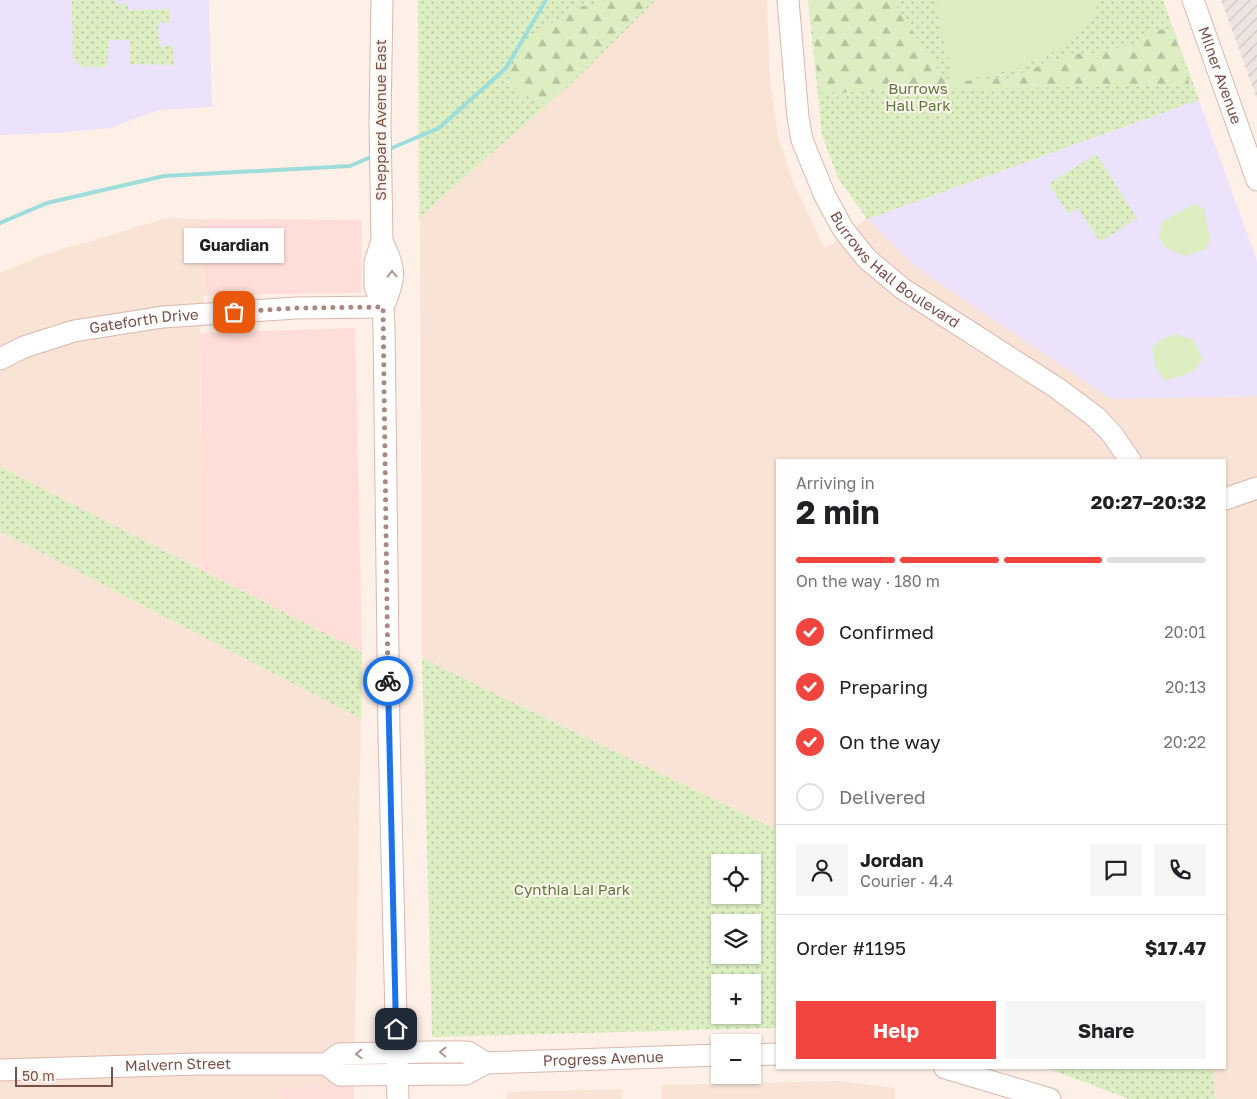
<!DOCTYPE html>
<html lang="en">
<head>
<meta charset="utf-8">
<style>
	:root { --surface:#fff; --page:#f6f6f6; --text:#202124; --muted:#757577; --line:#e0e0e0; --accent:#f34540 }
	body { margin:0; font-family:"Golos Text",sans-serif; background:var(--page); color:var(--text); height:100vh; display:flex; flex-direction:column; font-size:19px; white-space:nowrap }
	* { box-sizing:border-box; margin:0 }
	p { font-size:16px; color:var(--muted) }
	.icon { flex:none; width:28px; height:28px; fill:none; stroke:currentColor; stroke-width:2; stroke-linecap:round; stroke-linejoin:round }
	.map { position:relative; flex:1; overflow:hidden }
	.sheet { position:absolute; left:776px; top:459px; width:450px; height:610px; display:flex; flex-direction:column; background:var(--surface); border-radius:0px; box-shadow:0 1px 4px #0004 }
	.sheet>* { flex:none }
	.buttons { position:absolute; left:711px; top:854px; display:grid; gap:10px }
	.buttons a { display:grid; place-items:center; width:50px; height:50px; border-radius:0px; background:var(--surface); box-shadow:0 1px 4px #0004; font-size:25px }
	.scale { position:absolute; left:15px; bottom:12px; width:98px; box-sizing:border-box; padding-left:5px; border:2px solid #7b5047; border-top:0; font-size:14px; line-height:18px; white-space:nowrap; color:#7b5047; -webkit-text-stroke:4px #fff5ee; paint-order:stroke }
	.pin { position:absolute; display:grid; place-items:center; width:42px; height:42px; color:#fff; margin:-21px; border-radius:10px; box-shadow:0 2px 8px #0006 }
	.courier { position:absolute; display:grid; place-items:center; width:50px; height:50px; margin:-25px; border:4px solid #1a73e8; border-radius:50%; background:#fff; color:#222; box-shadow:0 1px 6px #0007 }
	.bubble { position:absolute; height:35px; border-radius:0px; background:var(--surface); box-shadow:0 1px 4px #0004; font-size:16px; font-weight:700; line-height:35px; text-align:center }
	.headline em { font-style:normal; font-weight:700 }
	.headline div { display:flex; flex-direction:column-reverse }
	.headline { display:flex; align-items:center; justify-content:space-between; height:85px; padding:0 20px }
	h1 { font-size:32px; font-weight:700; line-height:38px }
	.bar { display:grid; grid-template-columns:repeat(4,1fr); gap:8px 5px; align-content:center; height:60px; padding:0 20px }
	.bar i { height:6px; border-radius:4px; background:var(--line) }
	.bar .current { background:var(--accent) }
	.bar p { grid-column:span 4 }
	.line { display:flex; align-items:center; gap:12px; padding:0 20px; border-top:1px solid var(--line) }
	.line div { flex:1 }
	.round { display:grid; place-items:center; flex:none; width:52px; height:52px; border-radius:0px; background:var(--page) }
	ol { padding:0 20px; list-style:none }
	li { display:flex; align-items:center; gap:15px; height:55px }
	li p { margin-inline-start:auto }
	li .icon { padding:5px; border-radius:50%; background:var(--accent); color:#fff; stroke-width:4 }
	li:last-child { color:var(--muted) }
	li i { width:28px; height:28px; border:2px solid var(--line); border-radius:50% }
	.primary-button { display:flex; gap:10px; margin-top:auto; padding:10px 20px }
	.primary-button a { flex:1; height:58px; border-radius:0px; background:var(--accent); color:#fff; font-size:20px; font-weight:700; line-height:58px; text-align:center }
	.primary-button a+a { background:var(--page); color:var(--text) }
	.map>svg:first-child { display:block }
	.residential { fill:#f9e3d6 }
	.commercial { fill:#ffddd9 }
	.industrial { fill:url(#industrial-furrows) }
	.education { fill:#ede2fb }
	.green { fill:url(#green-dots); fill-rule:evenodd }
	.forest { fill:url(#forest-firs) }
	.pitch { fill:#dceec2 }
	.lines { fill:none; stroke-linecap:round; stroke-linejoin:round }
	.stream { stroke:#9ddddb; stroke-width:4 }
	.secondary-casing { stroke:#dab7ac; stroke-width:23 }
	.secondary { stroke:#fff; stroke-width:21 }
	.oneway { stroke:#b09691 }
	.done { stroke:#a9887f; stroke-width:5; stroke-dasharray:0 9 }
	.route { stroke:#1a73e8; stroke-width:6 }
	.labels { text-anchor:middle; stroke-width:4; stroke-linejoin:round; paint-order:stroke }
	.street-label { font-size:15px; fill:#7b5047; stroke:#fff5ee }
	.park-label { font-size:15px; fill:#5b7b3c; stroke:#fff5ee }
</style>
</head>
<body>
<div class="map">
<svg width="1257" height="1099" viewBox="0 0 1257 1099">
	<defs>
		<pattern id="industrial-furrows" width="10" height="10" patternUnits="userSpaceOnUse" patternTransform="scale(1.25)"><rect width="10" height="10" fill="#eee4e0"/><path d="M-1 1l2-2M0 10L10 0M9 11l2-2" fill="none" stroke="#d0c5c2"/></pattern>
		<pattern id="green-dots" width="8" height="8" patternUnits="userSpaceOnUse" patternTransform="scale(1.25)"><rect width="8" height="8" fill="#dceec2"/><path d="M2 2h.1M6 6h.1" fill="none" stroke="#b7c39f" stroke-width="1.8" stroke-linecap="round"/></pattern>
		<pattern id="forest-firs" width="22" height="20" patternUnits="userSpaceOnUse" patternTransform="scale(1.25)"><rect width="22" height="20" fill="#dceec2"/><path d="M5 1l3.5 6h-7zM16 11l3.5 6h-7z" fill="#b7c39f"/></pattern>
	</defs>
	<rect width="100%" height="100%" fill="#fef0e6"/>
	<g class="residential">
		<path d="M656,0H767L770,81L778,136L793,182L825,249L867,219L916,267L1111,399L1257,396V1099H1215L1212,1068H1225V460H778L777,830L422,658L420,219L438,200L571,84Z"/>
		<path d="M167,218L202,219L204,295L200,333L202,570L0,467V273L43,255Z"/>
		<path d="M0,531L361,719L354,1085L281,1088V1099H0Z"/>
		<path d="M837,1081L895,1088V1099H662V1085Z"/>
		<path d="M622,1089V1099H507V1092Z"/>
	</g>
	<g class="commercial">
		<path d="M202,219L362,220L361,293L204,295Z"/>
		<path d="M355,328L362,652L202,570L200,333Z"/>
		<path d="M354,1085V1099H281L280,1088Z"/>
	</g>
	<path class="industrial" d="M1221,0H1257V99Z"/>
	<g class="education">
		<path d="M0,0H209L212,107L159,110L110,128L56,133L0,135Z"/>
		<path d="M1199,100L1257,261V396L1111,399L916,267L867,219Z"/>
	</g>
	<g class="green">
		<path d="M72,0H115L116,5L128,3V10L170,9V23L158,22L159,46H173L174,65L129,64V40H109L107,67H81L73,58Z"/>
		<path d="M418,0H656L571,84L438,200L419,220Z"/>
		<path d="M808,0H1163L1199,100L867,219L838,178L822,135Z"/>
		<path d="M1096,154L1137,218L1100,242L1078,208L1068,214L1049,184Z"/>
		<path d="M0,467L362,652L361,719L0,531Z"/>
		<path d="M422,658L777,830V1028L432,1037ZM720,862H752V895H720ZM720,922H752V955H720ZM720,982H752V1015H720Z"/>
		<path d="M1047,1068H1212L1215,1099H1129Z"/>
	</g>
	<g class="forest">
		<path d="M604,0H654L542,104L514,89L508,72L535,33L578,7L600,4Z"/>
		<path d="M810,0H892L947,82L1009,78L1071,54L1096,53L1137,43L1155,30L1173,29L1189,84L819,93Z"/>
	</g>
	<g class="pitch">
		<path d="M935,0H1100L1095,13L1066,46L1019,68L953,83Z"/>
		<path d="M1194,204L1204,208L1210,239L1206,249L1185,256L1165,248L1159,236L1162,222Z"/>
		<path d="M1176,334L1194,340L1202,359L1194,371L1165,381L1156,368L1152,348L1160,340Z"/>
	</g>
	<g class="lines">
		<g class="stream">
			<path d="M387,150L439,128L506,68L546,0"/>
			<path d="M0,223L47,203L164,176L350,166L373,156"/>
		</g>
		<g class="secondary-casing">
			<g id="secondary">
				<path d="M382,0L380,122L382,241L375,262V286L383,307L384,326L389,732L398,1099"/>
				<path id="s1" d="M788,0L798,117L802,140L825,196L843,229L867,259L903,289L1057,388L1097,418L1112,434L1130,460"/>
				<path id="s2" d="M1193,0L1257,180"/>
				<path d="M382,241C396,269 396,278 383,307"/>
				<path id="s3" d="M0,359L24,347L74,331L163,317L296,308L383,307"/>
				<path d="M1225,499L1257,488"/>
				<path d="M752,1055L778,1054"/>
				<path d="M326,1064L339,1054L427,1052H468L486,1063"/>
				<path d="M945,1068L1050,1099"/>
				<path id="s4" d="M0,1070L199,1064H326L340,1075L466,1074L486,1063L720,1055"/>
			</g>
		</g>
		<use href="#secondary" class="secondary"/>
	</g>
	<defs><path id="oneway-chevron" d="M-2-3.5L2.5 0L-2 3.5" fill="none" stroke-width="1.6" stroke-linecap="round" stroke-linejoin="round" transform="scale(1.25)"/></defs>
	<g class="oneway">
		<use href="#oneway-chevron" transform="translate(392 274) rotate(-91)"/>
		<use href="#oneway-chevron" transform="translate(443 1052) rotate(-179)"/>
		<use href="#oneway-chevron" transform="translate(359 1054) rotate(178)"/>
	</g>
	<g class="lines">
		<path class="done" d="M234,312L296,308L383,307L388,681"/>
		<path class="route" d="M388,681L396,1029"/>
	</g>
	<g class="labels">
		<g class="street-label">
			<text dy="5" stroke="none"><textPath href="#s2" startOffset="80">Milner Avenue</textPath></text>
			<text transform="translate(381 120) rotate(-90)" y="5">Sheppard Avenue East</text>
			<text dy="5" stroke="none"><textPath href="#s1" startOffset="305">Burrows Hall Boulevard</textPath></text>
			<text dy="5" stroke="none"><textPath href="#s3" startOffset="150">Gateforth Drive</textPath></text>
			<text dy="5" stroke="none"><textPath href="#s4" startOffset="610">Progress Avenue</textPath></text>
			<text dy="5" stroke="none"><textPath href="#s4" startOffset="178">Malvern Street</textPath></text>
		</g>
		<g class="park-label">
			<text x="918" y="94">Burrows<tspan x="918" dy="17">Hall Park</tspan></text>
			<text x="572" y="895">Cynthia Lai Park</text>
		</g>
	</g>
</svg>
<div class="buttons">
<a><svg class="icon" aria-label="locate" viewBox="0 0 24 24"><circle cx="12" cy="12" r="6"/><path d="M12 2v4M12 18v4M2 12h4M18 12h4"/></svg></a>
<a><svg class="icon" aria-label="layers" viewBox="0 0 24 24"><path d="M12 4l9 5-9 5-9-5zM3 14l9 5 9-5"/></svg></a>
<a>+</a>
<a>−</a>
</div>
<div class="scale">50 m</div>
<div class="pin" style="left:234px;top:312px;background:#ea580c"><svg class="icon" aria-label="bag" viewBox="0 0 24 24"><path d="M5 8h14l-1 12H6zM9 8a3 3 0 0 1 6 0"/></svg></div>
<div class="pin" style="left:396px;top:1029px;background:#1f2937"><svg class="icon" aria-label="home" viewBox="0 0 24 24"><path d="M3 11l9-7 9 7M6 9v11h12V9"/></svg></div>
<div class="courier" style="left:388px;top:681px"><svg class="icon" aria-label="bike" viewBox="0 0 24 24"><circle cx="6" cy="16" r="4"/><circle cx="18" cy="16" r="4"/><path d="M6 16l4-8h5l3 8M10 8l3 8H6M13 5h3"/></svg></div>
<div class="bubble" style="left:184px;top:228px;width:100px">Guardian</div>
<section class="sheet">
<div class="headline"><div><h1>2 min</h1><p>Arriving in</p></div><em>20:27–20:32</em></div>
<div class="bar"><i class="current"></i><i class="current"></i><i class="current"></i><i></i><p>On the way · 180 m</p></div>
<ol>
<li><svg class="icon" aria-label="check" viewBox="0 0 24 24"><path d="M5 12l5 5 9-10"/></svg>Confirmed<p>20:01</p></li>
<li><svg class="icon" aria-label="check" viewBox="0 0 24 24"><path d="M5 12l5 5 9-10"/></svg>Preparing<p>20:13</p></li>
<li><svg class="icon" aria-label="check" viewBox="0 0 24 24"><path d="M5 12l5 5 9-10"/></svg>On the way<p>20:22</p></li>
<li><i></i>Delivered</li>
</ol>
<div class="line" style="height:90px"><a class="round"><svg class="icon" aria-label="person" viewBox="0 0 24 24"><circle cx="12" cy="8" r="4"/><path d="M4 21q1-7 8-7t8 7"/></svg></a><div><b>Jordan</b><p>Courier · 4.4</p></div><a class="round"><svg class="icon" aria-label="chat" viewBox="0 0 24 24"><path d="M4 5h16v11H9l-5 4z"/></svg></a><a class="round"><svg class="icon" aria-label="phone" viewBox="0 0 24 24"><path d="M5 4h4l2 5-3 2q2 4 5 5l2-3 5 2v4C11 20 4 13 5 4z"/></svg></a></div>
<div class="line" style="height:65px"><div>Order #1195</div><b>$17.47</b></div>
<div class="primary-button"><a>Help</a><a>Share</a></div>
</section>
</div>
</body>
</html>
